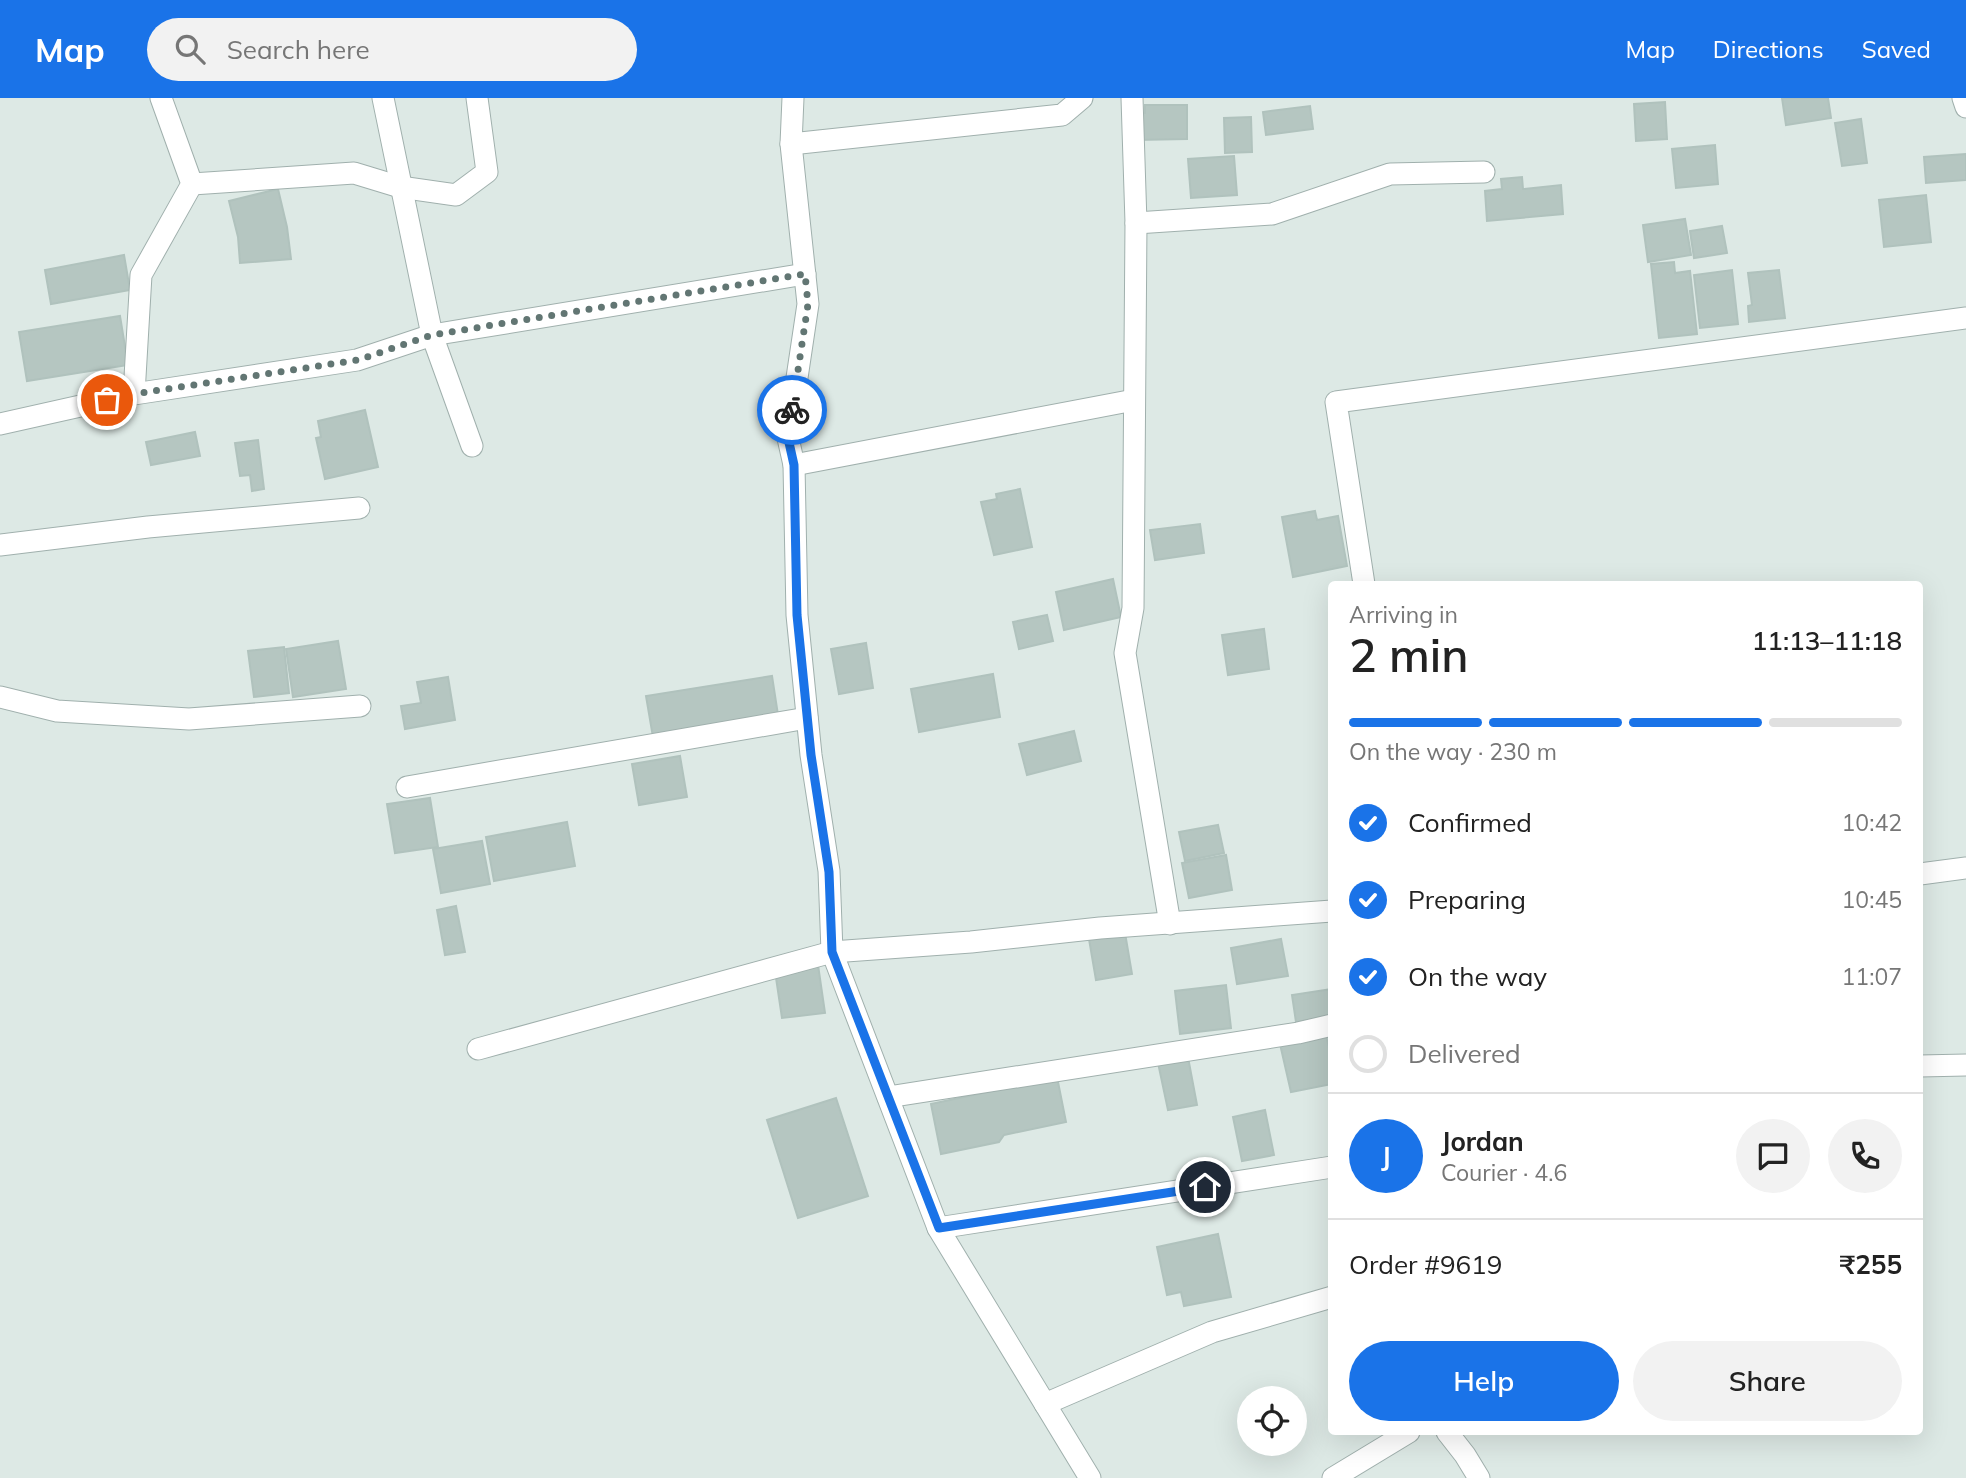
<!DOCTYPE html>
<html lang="en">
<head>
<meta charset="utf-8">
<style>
	:root { --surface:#fff; --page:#f2f2f2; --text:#222; --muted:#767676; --line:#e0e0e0; --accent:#1a73e8 }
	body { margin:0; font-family:Mulish,sans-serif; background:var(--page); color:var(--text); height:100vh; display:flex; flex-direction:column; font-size:26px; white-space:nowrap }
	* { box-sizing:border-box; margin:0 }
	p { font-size:23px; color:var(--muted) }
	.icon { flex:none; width:38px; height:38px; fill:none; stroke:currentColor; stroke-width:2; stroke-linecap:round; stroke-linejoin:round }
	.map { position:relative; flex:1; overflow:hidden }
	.drawer { position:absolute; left:1328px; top:483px; width:595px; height:854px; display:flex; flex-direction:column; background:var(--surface); border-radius:7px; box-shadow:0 7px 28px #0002 }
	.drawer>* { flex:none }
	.controls { position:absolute; left:1237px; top:1288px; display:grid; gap:14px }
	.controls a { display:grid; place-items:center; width:70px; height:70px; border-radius:50%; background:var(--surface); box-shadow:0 7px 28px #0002; font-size:35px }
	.pin { position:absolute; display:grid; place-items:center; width:60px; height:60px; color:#fff; margin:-30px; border:4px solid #fff; border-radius:50%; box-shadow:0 2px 7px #0007 }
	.courier { position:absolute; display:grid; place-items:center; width:70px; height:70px; margin:-35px; border:5px solid #1a73e8; border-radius:50%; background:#fff; color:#222; box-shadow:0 2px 9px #0007 }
	.summary em { font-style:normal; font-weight:600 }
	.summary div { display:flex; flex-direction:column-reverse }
	.summary { display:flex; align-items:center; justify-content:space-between; height:119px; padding:0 21px }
	h1 { font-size:46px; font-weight:600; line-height:52px }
	.bar { display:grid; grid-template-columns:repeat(4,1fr); gap:10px 7px; align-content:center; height:84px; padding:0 21px }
	.bar i { height:9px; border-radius:5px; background:var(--line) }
	.bar .on { background:var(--accent) }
	.bar p { grid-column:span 4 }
	.line { display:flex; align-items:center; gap:18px; padding:0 21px; border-top:2px solid var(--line) }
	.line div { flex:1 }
	.round { display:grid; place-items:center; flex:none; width:74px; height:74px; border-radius:37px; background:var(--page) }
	ol { padding:0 21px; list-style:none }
	li { display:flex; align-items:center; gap:21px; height:77px }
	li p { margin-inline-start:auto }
	li .icon { padding:7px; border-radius:50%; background:var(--accent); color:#fff; stroke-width:4 }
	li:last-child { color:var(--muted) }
	li i { width:38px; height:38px; border:4px solid var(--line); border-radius:50% }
	.cta { display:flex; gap:14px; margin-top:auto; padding:14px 21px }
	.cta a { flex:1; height:80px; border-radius:42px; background:var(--accent); color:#fff; font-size:28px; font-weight:600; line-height:80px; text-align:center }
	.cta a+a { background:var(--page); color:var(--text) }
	header { display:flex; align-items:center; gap:42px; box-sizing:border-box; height:98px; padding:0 35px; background:var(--accent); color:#fff }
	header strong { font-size:33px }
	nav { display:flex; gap:38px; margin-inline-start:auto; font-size:24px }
	.search { width:490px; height:63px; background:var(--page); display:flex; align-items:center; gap:18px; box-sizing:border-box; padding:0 24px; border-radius:38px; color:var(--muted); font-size:26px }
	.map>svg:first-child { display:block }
	.building { fill:#b5c6c1; stroke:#b0c2bd; stroke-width:2 }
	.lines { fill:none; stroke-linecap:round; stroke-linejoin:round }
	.minor-casing { stroke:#a0b0ad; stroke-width:23 }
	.tertiary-casing { stroke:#a0b0ad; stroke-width:23 }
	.minor { stroke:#fff; stroke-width:21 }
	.tertiary { stroke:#fff; stroke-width:21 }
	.done { stroke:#627673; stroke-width:7; stroke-dasharray:0 12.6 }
	.route { stroke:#1a73e8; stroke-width:9 }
</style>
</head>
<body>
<header>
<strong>Map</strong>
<div class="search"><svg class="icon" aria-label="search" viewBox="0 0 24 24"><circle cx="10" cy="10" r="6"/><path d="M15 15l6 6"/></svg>Search here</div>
<nav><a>Map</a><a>Directions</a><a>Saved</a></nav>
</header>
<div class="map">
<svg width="1966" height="1380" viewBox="0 0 1966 1380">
	<rect width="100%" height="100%" fill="#dde9e5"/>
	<g class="building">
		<path d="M1782,0H1828L1831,20L1786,27Z"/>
		<path d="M1665,4L1667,41L1636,43L1634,6Z"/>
		<path d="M1145,7H1187V41L1136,42L1135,14L1145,15Z"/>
		<path d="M1310,8L1313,31L1266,37L1263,14Z"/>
		<path d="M1251,19L1252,54L1225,55L1224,20Z"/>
		<path d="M1861,21L1867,65L1842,68L1835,25Z"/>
		<path d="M1715,47L1718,86L1676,90L1672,51Z"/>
		<path d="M1966,56V82L1926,85L1924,59Z"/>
		<path d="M1234,58L1237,97L1191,100L1188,61Z"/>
		<path d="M1522,79L1523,91L1561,87L1563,116L1487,123L1485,93L1502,91L1501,81Z"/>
		<path d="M278,91L287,129L291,161L240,165L238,139L229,103Z"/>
		<path d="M1926,97L1931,144L1884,149L1879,102Z"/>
		<path d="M1685,121L1691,157L1648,164L1643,127Z"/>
		<path d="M1722,128L1727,155L1694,160L1690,133Z"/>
		<path d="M124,157L130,192L51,206L45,172Z"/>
		<path d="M1674,164L1675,175L1690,173L1697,236L1659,240L1651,166Z"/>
		<path d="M1732,172L1738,226L1700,230L1694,177Z"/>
		<path d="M1779,172L1785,220L1749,224L1748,208L1752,207L1748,175Z"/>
		<path d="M120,218L128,267L27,283L19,234Z"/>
		<path d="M365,312L378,369L325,381L316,340L321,339L318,323Z"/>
		<path d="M195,334L200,358L151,367L146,344Z"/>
		<path d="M258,342L264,391L252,393L250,377L240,378L235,345Z"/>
		<path d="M1020,391L1032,449L994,457L981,404L997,401L996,396Z"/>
		<path d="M1315,413L1317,422L1338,418L1347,468L1293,479L1282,419Z"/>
		<path d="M1200,426L1204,455L1155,462L1150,432Z"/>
		<path d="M1113,481L1121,519L1064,532L1056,494Z"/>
		<path d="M1047,517L1053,543L1019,551L1013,524Z"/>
		<path d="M1264,531L1269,571L1228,577L1222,537Z"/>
		<path d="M338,543L346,591L293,599L286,551Z"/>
		<path d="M866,545L873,590L839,596L831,551Z"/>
		<path d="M284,549L289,595L254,599L248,553Z"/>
		<path d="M993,576L1000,619L919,634L911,591Z"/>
		<path d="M772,578L778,617L653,639L646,598Z"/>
		<path d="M448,579L455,622L405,631L401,608L421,605L417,584Z"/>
		<path d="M1074,633L1081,663L1027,677L1019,646Z"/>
		<path d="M680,658L687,699L639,707L632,666Z"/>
		<path d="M430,700L438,749L395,755L387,706Z"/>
		<path d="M567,724L575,768L494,783L486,739Z"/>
		<path d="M1218,727L1224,755L1185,763L1179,734Z"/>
		<path d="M482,743L490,786L441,795L433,751Z"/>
		<path d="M1226,757L1232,792L1189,800L1182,765Z"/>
		<path d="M456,808L465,854L445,857L437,812Z"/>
		<path d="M1125,835L1132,876L1096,882L1089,841Z"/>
		<path d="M1281,841L1288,878L1237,886L1231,850Z"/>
		<path d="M818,867L825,915L782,920L775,873Z"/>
		<path d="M1226,887L1231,930L1180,936L1175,893Z"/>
		<path d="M1332,891V918L1296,924L1292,897Z"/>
		<path d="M1326,937L1332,962V986L1291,994L1280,946Z"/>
		<path d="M1187,954L1197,1007L1168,1012L1157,960Z"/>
		<path d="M1057,979L1066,1024L1004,1037L999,1044L941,1056L931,1006Z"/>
		<path d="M836,1000L868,1098L798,1120L767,1022Z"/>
		<path d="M1265,1012L1274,1057L1242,1063L1233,1019Z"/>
		<path d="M1218,1136L1231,1199L1184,1208L1181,1194L1167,1197L1157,1149Z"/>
	</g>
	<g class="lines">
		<g class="minor-casing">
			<g id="minor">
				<path d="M383,0L432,237L472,348"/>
				<path d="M1132,0L1136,125L1133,510L1125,555L1170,826"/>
				<path d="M1963,0L1966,9"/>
				<path d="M791,46L1062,17L1082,0"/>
				<path d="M192,86L354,75L400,89L456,97L487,74L477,0"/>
				<path d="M1136,125L1272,116L1390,76L1484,74"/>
				<path d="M134,296L141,177L192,86L161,0"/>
				<path d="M0,326L134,296L357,262L432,237L805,176"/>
				<path d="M794,367L1134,302"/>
				<path d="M0,447L148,429L359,410"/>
				<path d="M1364,486L1336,304L1966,220"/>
				<path d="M0,599L57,613L189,621L360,608"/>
				<path d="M407,689L807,620"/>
				<path d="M1920,776L1966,770"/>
				<path d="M478,951L832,854L971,844L1100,830L1332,813"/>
				<path d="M1920,968L1966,967"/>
				<path d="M888,999L1298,935L1332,927"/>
				<path d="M938,1130L1332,1069"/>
				<path d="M1045,1306L1212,1234L1332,1199"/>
				<path d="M1447,1334L1465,1357L1479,1380"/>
				<path d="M1333,1380L1409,1334"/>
			</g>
		</g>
		<g class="tertiary-casing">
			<path id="tertiary" d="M793,0L791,46L808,206L788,340L794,367L797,517L811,657L829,773L832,854L938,1130L1090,1380"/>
		</g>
		<use href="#minor" class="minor"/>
		<use href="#tertiary" class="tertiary"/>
	</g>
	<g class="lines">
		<path class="done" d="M107,302L134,296L358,262L432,237L805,176L808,206L792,312"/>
		<path class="route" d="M792,312L788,340L794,367L797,517L811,657L829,774L832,854L939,1130L1205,1089"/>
	</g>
</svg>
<div class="controls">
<a><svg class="icon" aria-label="locate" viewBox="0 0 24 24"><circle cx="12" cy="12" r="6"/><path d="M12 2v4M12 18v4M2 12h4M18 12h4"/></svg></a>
</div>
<div class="pin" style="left:107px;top:302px;background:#ea580c"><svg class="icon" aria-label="bag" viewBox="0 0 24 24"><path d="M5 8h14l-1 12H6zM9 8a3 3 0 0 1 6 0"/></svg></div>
<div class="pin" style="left:1205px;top:1089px;background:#1f2937"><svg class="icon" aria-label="home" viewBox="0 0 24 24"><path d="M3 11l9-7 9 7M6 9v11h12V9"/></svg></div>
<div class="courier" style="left:792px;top:312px"><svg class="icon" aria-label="bike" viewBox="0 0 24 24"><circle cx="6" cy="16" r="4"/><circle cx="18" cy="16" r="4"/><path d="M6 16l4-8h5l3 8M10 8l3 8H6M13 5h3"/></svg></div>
<section class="drawer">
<div class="summary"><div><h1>2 min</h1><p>Arriving in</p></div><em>11:13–11:18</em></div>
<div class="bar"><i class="on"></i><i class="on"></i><i class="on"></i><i></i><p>On the way · 230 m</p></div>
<ol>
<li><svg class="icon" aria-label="check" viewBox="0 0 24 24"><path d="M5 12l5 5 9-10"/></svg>Confirmed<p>10:42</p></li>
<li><svg class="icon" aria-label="check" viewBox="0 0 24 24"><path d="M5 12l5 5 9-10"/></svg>Preparing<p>10:45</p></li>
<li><svg class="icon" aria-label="check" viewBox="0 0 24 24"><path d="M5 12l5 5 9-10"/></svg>On the way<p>11:07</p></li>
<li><i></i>Delivered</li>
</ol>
<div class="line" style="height:126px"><b class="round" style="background:var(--accent);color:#fff">J</b><div><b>Jordan</b><p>Courier · 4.6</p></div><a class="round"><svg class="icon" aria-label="chat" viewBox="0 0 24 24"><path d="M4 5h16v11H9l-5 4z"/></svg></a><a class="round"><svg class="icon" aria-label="phone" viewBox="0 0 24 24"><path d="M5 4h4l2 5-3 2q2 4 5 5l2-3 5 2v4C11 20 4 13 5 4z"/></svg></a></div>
<div class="line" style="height:91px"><div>Order #9619</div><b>₹255</b></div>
<div class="cta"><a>Help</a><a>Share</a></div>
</section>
</div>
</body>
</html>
